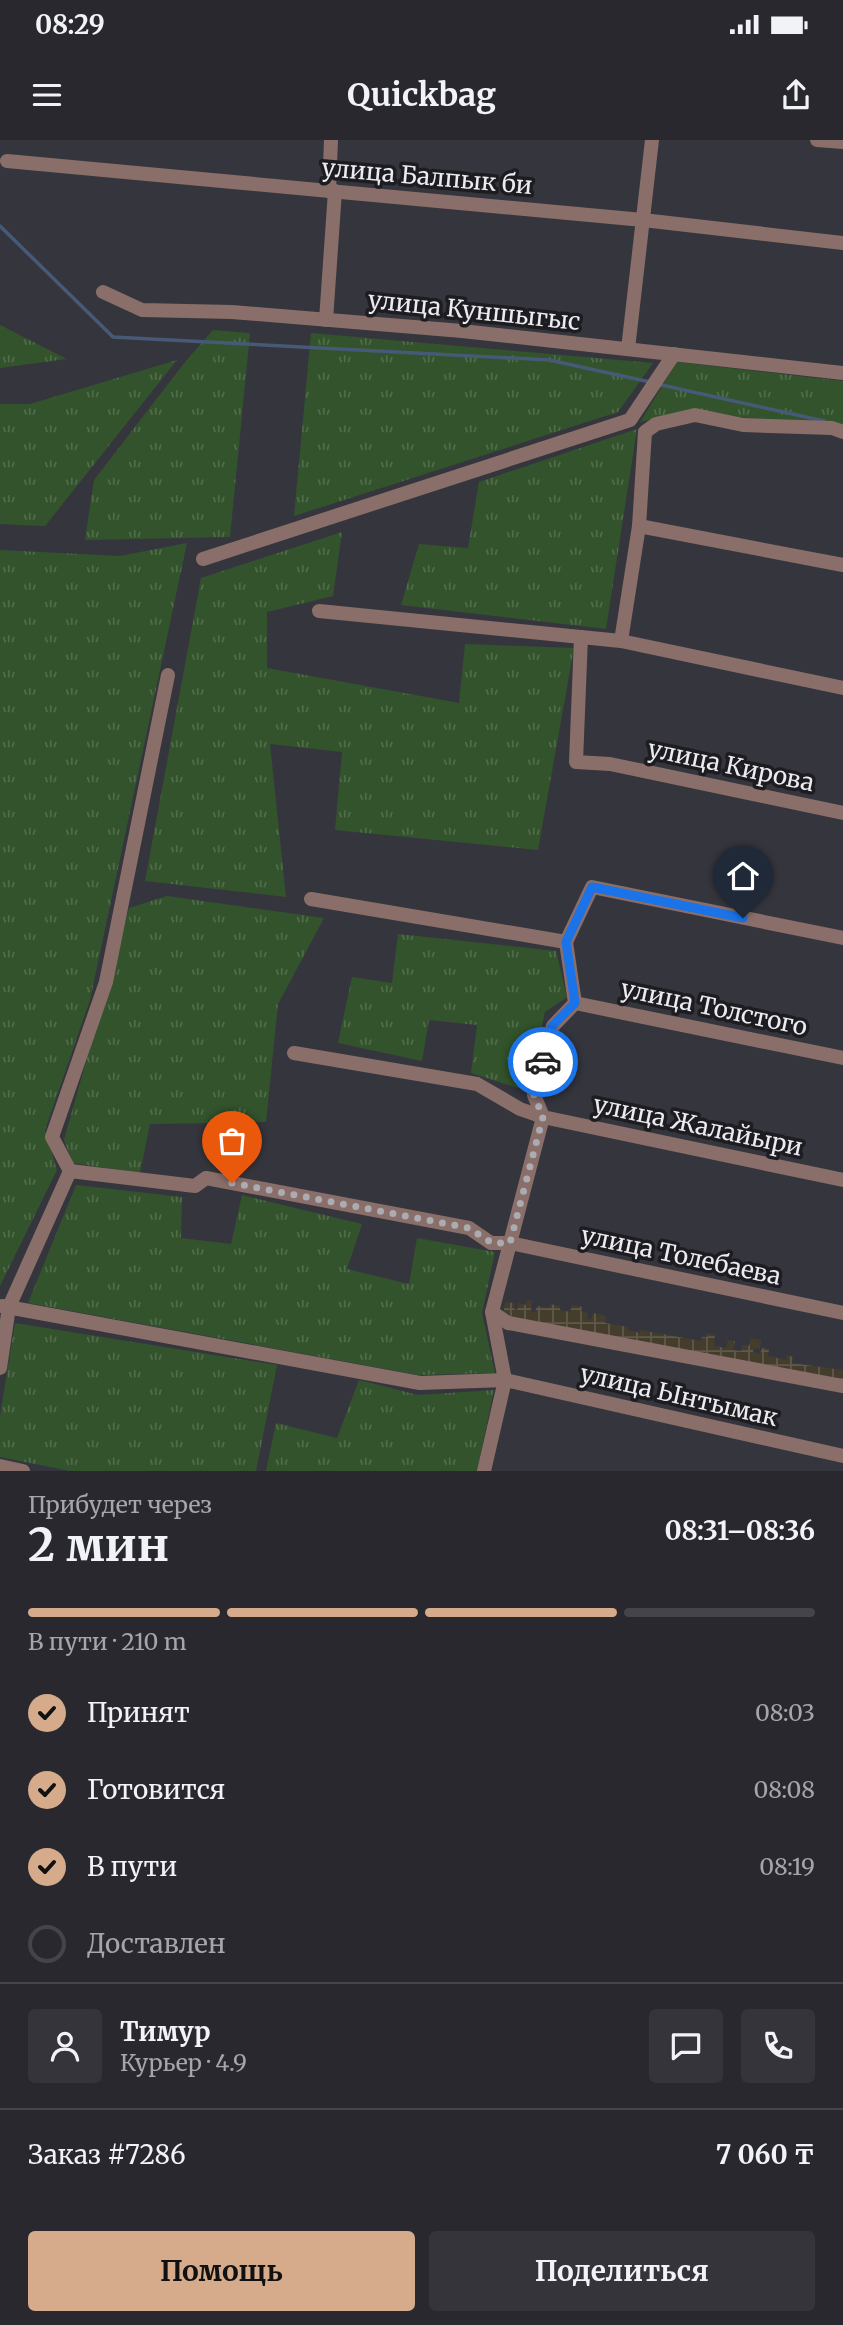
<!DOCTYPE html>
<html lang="ru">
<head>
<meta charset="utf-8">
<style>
	:root { --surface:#28282e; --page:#34343a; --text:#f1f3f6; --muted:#a5a6aa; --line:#44444a; --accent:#d6ab8b }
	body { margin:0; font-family:Merriweather,serif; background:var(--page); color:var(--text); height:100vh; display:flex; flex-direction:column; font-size:26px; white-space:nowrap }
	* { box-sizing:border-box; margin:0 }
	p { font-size:23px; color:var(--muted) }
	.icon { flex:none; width:38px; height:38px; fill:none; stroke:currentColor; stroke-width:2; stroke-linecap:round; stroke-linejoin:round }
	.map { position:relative; height:1331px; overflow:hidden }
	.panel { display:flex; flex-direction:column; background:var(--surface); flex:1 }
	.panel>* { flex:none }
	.pin { position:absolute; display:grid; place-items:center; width:60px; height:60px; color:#fff; margin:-72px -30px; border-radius:50% 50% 50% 0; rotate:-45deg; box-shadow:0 0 7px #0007 }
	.pin .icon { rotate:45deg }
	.courier { position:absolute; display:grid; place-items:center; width:70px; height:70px; margin:-35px; border:5px solid #1a73e8; border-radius:50%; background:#fff; color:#222; box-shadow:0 2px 9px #0007 }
	.head em { font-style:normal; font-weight:700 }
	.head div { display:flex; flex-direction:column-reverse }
	.head { display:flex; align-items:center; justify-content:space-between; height:119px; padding:0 28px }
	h1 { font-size:46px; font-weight:700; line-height:52px }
	.bar { display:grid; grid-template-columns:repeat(4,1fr); gap:10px 7px; align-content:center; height:84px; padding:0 28px }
	.bar i { height:9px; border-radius:5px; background:var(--line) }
	.bar .selected { background:var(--accent) }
	.bar p { grid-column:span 4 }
	.line { display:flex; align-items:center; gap:18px; padding:0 28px; border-top:2px solid var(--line) }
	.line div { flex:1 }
	.round { display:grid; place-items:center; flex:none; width:74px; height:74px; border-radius:7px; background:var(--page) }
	ol { padding:0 28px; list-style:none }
	li { display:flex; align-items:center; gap:21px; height:77px }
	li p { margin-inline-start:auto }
	li .icon { padding:7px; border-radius:50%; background:var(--accent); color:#111; stroke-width:4 }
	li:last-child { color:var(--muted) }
	li i { width:38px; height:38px; border:4px solid var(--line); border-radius:50% }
	.cta { display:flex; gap:14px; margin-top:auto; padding:14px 28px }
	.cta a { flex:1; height:80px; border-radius:7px; background:var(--accent); color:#111; font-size:28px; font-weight:700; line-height:80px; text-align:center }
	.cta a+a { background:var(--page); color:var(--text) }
	.status { display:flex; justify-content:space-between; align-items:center; height:49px; padding:0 35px; background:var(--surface); direction:ltr }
	.status svg { height:19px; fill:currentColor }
	header { display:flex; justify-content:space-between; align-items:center; height:91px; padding:0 28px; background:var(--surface); font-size:32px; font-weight:700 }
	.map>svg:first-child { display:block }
	.industrial { fill:url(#industrial-grid) }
	.grass { fill:url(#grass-tufts) }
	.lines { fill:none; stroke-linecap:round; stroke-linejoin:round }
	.stream { stroke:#465a77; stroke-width:3.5 }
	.minor { stroke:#8a6e69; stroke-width:14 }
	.done { stroke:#ababb2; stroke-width:7; stroke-dasharray:0 12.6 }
	.route { stroke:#1a73e8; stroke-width:9 }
	.labels { text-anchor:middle; stroke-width:7; stroke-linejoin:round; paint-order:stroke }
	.street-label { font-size:24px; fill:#ebebf1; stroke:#1d1d21 }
</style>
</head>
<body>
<div class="status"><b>08:29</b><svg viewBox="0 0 49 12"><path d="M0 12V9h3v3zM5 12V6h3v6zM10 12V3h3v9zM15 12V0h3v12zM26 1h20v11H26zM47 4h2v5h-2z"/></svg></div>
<header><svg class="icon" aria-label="menu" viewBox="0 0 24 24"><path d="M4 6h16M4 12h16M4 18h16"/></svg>Quickbag<svg class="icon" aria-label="share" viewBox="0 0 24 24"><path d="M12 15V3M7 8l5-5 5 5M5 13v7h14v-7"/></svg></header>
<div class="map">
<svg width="843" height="1331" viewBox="0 0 843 1331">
	<defs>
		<pattern id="industrial-grid" width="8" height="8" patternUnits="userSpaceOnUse" patternTransform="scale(1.75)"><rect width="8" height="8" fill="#453d2c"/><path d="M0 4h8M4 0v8" fill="none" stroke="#60594b"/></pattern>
		<pattern id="grass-tufts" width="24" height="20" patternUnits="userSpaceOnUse" patternTransform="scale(1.75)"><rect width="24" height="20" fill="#33532c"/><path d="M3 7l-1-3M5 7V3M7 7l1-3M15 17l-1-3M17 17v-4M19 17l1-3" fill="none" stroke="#516c4b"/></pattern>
	</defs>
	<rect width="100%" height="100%" fill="#35353e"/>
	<path class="industrial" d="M527,1160L532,1161L531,1172H535L537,1166L549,1168L550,1164L560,1166V1170L570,1172L572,1165L582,1167L581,1171L588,1173L587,1179L591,1180L593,1173L606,1176L605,1183L628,1187V1190L640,1193V1190L701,1201L702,1197H707L708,1193L715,1195L714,1206L726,1208L728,1200L735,1201L733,1210L741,1211L742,1205L749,1206L751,1198L761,1200L760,1209L754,1208L753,1212L760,1214L762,1208L769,1209L768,1216L786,1220L787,1215L793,1217L792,1223L843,1230V1242L503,1177L505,1162L515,1163L514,1169L517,1170L519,1163L526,1165Z"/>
	<g class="grass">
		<path d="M0,185L67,219L0,228Z"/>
		<path d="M213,190L250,193L230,397L85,400L94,340L185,222Z"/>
		<path d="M311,193L653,223L618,272L294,376Z"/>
		<path d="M177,220L45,386L0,384V264H30Z"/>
		<path d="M677,222L843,241V285L739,277L689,270L640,282Z"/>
		<path d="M637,289L606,489L401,465L419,404L468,408L479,342Z"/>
		<path d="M342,392L333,456L267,472V528L459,563L465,504L574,508L538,710L335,690L342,612L270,604L286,757L145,741L201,438Z"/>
		<path d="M187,403L90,860L45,990L57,1030L0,1146V410L120,416Z"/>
		<path d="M167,756L324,778L278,864L266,982L150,984L140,1033L73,1023L64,1000L129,768Z"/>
		<path d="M398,794L556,811L567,857L545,872L527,951L471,933L477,885L429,880L422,921L338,903L352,837L392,843Z"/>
		<path d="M76,1045L182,1057L181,1098L231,1104L242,1055L362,1084L347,1129L409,1144L417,1098L495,1112L482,1173L495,1233L418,1235L28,1163Z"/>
		<path d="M15,1183L277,1225L256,1331H70L0,1317V1276Z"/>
		<path d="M359,1240L418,1255L494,1250L477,1331H266L276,1283L337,1298Z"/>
	</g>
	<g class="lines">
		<g class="stream">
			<path d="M0,86L113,197L549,220L650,242"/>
			<path d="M657,244L824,281"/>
		</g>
		<g class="minor">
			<path d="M817,0L843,2"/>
			<path d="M7,21L643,80L843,103"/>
			<path d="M329,51L331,0"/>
			<path d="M103,152L142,170L232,172L462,191L843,233"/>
			<path d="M326,180L335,51"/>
			<path d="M628,209L652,0"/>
			<path d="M639,386L843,425"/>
			<path d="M203,419L630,280L674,214"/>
			<path d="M319,471L621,501L843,548"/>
			<path d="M581,497L576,622L610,624L843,673"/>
			<path d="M621,501L639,386L645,292L656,284L695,275L743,285L832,288L843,292"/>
			<path d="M311,759L566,802"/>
			<path d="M575,863L843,918"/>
			<path d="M294,913L477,944L520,969L543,977L843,1040"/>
			<path d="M70,1031L52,997L106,842L168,535"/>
			<path d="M2,1166L420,1243L505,1240L843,1316"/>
			<path d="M492,1172L508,1183L843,1246"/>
			<path d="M0,1228L9,1167L70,1031L195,1046L206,1038L469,1088L491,1103H510L843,1173"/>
			<path d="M0,1326L23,1331"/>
			<path d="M484,1331L505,1240L492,1172L543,977L534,955L553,886L575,863L566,802L592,747L843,798"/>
		</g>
	</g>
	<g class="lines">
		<path class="done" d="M232,1043L469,1088L492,1103H510L543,977L534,955L543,922"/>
		<path class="route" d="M543,922L552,886L575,863L566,802L592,747L743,778"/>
	</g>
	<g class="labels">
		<g class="street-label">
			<text transform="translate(427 37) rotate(5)" y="8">улица Балпык би</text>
			<text transform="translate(474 171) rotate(6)" y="8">улица Куншыгыс</text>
			<text transform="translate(731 626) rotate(12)" y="8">улица Кирова</text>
			<text transform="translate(714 868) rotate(12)" y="8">улица Толстого</text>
			<text transform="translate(698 986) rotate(12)" y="8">улица Жалайыри</text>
			<text transform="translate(681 1116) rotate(12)" y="8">улица Толебаева</text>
			<text transform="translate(679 1256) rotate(13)" y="8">улица Ынтымак</text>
		</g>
	</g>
</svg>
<div class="pin" style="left:232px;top:1043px;background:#ea580c"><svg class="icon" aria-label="bag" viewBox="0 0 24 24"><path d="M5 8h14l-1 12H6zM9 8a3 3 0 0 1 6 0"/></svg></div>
<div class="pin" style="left:743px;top:778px;background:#1f2937"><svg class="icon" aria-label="home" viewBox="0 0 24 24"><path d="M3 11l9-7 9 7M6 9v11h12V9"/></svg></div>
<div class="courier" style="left:543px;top:922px"><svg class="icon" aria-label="car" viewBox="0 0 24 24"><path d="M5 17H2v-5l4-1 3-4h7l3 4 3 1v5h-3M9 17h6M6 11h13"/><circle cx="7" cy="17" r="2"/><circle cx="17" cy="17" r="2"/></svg></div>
</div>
<section class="panel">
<div class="head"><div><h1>2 мин</h1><p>Прибудет через</p></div><em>08:31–08:36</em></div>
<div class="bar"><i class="selected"></i><i class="selected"></i><i class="selected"></i><i></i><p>В пути · 210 m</p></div>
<ol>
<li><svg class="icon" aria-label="check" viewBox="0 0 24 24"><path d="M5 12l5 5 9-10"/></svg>Принят<p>08:03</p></li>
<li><svg class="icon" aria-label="check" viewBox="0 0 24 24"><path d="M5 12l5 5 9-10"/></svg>Готовится<p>08:08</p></li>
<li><svg class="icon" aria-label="check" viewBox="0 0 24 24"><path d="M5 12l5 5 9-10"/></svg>В пути<p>08:19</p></li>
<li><i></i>Доставлен</li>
</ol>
<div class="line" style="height:126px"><a class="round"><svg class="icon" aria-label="person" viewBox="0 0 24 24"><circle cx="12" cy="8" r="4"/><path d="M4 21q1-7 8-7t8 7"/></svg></a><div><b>Тимур</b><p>Курьер · 4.9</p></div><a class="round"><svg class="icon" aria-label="chat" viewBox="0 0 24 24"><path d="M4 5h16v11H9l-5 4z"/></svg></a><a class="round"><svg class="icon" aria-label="phone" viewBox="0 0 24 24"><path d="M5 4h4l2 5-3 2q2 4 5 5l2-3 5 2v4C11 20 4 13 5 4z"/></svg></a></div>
<div class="line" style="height:91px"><div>Заказ #7286</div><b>7 060 ₸</b></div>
<div class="cta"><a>Помощь</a><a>Поделиться</a></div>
</section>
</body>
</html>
